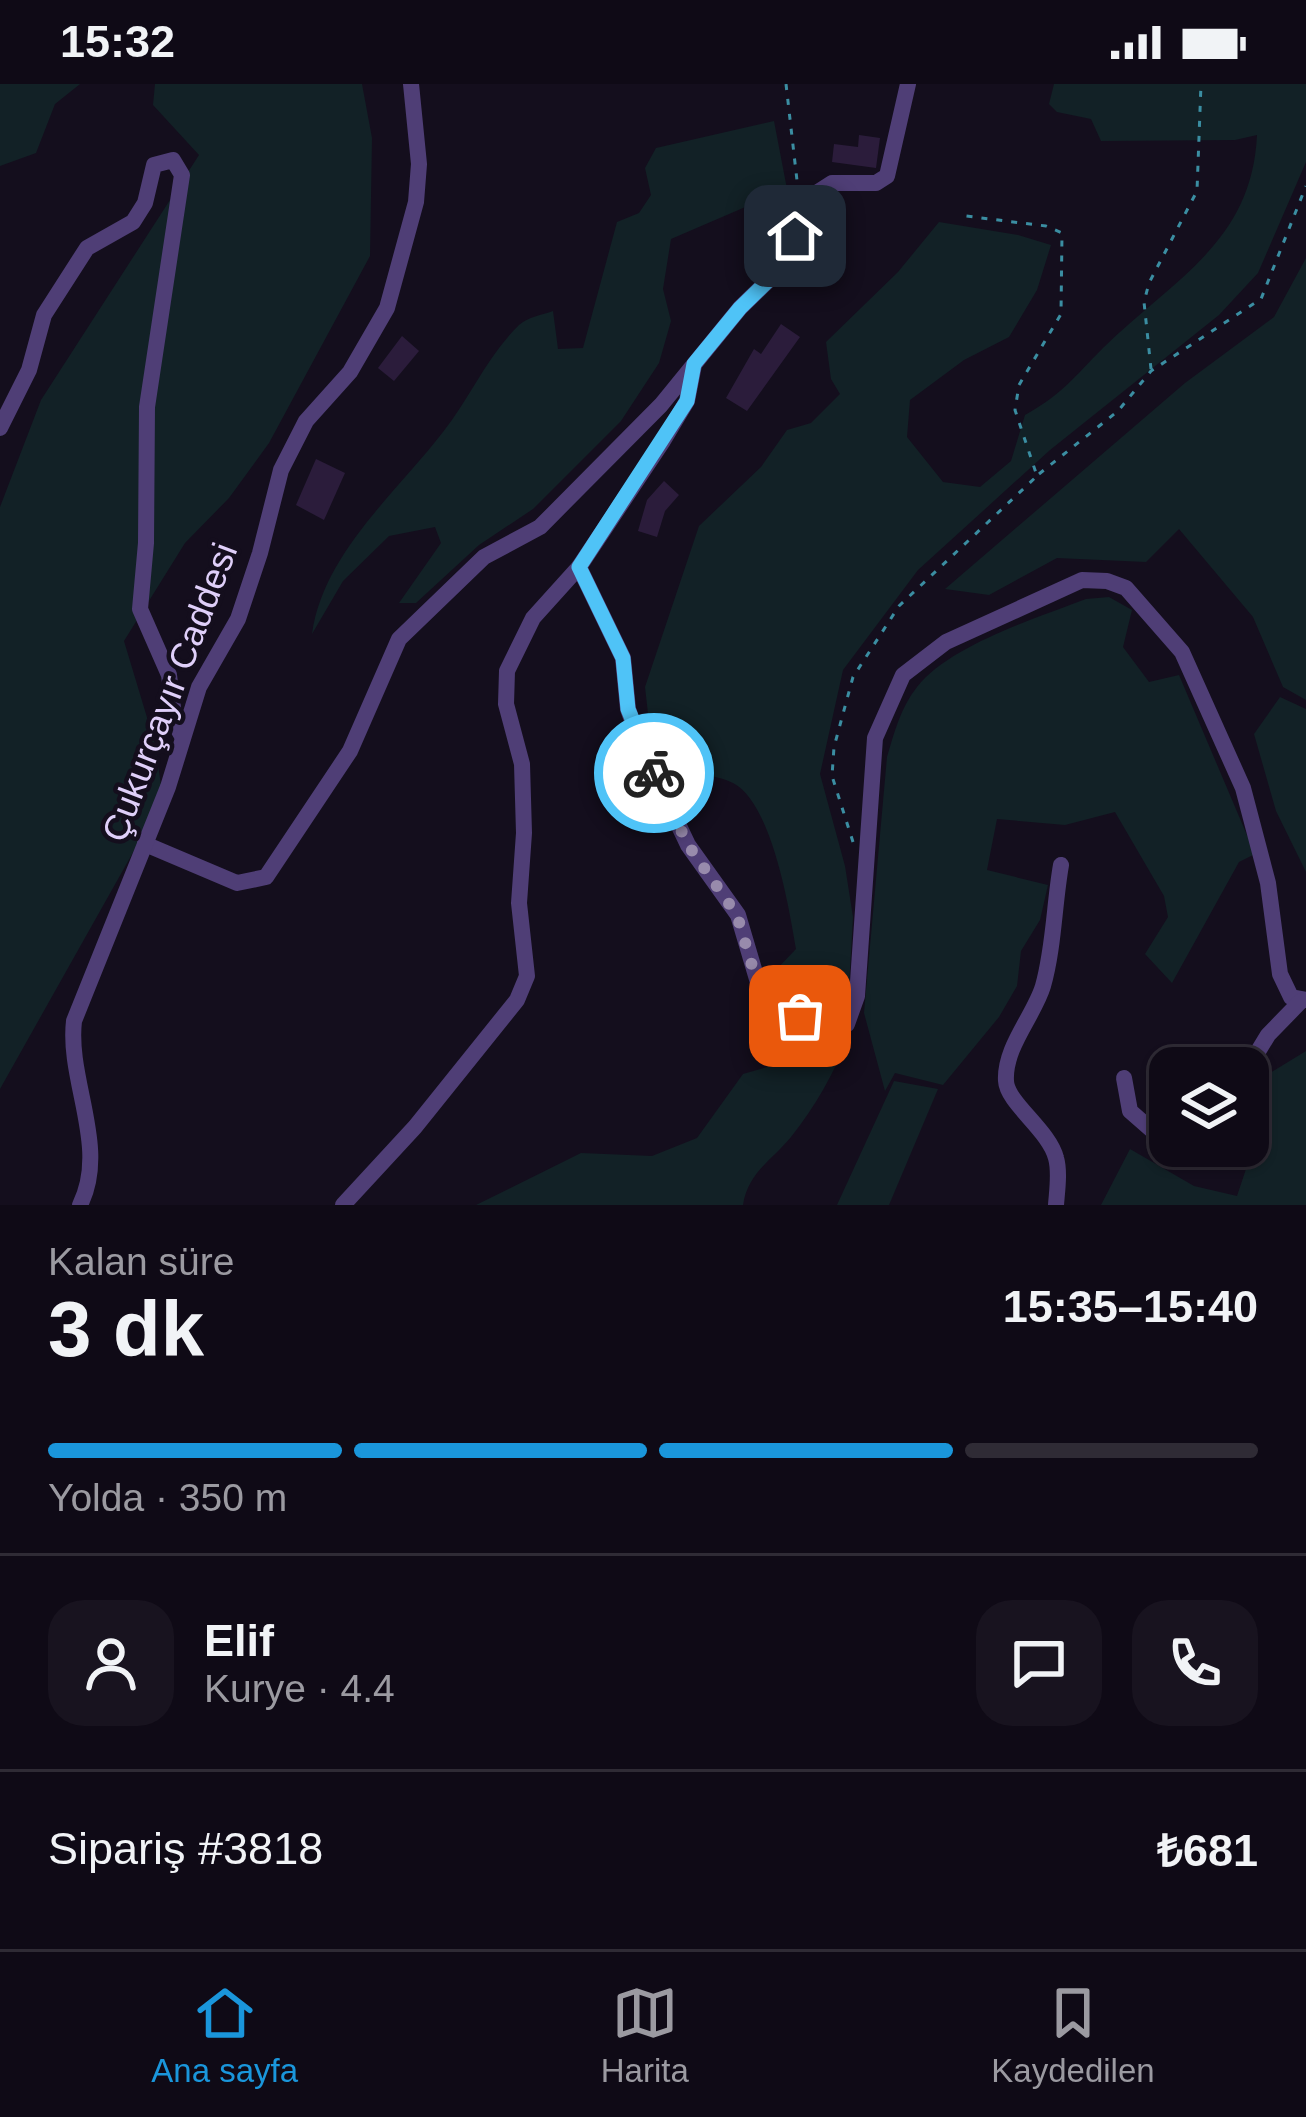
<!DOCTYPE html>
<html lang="tr">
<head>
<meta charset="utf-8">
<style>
	:root { --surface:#0f0a16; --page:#18131f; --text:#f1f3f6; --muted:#9b9aa1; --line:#2f2b35; --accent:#1a96db }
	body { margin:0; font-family:Helvetica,sans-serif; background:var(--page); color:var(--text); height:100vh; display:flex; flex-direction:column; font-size:45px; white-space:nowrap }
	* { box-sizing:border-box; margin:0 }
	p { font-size:39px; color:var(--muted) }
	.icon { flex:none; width:66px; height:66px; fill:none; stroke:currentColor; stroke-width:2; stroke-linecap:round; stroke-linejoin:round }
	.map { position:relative; height:1121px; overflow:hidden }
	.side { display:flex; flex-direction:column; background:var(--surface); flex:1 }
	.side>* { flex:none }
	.fabs { position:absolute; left:1149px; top:963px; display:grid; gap:24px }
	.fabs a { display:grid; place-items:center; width:120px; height:120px; border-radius:24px; background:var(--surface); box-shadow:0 3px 9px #0004,0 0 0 3px var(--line); font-size:60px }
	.pin { position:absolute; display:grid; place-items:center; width:102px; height:102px; color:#fff; margin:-51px; border-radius:24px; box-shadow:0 6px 18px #0006 }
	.courier { position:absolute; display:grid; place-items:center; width:120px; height:120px; margin:-60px; border:9px solid #4fc3f7; border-radius:50%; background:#fff; color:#222; box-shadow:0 3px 15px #0007 }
	.summary em { font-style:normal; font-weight:800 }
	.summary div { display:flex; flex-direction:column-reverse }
	.summary { display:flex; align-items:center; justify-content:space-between; height:204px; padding:0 48px }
	h1 { font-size:78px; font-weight:800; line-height:90px }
	.bar { display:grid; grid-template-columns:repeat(4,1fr); gap:18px 12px; align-content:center; height:144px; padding:0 48px }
	.bar i { height:15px; border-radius:9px; background:var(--line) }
	.bar .selected { background:var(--accent) }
	.bar p { grid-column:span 4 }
	.line { display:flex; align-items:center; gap:30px; padding:0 48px; border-top:3px solid var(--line) }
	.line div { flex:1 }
	.round { display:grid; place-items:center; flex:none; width:126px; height:126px; border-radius:36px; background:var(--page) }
	.status { display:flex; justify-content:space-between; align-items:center; height:84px; padding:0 60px; background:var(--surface); direction:ltr }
	.status svg { height:33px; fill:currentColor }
	.menu { display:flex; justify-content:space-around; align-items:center; height:168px; border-top:3px solid var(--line); background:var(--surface); font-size:33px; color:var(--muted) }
	.menu a { display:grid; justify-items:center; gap:6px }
	.menu .selected { color:var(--accent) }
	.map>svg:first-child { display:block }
	.green { fill:#122126 }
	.building { fill:#2b1c3b }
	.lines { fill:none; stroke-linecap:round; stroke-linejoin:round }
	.path { stroke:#3b8ea2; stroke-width:3; stroke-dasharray:6 9; stroke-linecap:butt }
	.minor { stroke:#4f3e76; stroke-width:16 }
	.done { stroke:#988bac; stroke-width:12; stroke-dasharray:0 21.6 }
	.route { stroke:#4fc3f7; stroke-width:15 }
	.labels { text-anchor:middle; stroke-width:9; stroke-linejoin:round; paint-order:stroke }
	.street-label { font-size:36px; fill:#dfcff9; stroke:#140e1d }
</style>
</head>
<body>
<div class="status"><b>15:32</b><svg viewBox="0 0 49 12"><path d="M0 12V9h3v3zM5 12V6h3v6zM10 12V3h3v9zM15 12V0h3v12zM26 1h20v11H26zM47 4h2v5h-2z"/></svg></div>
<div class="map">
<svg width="1306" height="1121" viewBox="0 0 1306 1121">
	<rect width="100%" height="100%" fill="#140e1d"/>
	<g class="green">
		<path d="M0,0H80L55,20L36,69L0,82Z"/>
		<path d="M155,0H362L372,54L370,172L269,359L229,414L185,459L124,557L155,660L163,715L0,1005V423L41,316L199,71L153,21Z"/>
		<path d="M1054,0H1306V78L1258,189L1219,231L1050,366L918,486L843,586L820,690L845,782L853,833L849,904L840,926L820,927L780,906L773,889L796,865C789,824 772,719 733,699C716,690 687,690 668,686L651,656L645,603L699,442L761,383L787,346L811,339L840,310L831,295L826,258L898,188L939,138L1018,151L1051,161L1037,206L1009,253L964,276L910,316L907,353L943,398L980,403L1011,377L1025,331C1064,309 1073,294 1103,264C1172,196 1252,159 1257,51L1235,56L1101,57L1091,35L1057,28L1049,20Z"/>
		<path d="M774,37L787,105L671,155L663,205L671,237L659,279L621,337L533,425L479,461L416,519H399L441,459L435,443L389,452L343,497L312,550C323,470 396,409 443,348C470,314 487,272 519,241C528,233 542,231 553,227L558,265L583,264L617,138L639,129L651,111L645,84L656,64Z"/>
		<path d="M1306,174V616L1283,603L1253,533L1179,445L1146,478L1057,474L989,511L945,505L1185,299L1274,233Z"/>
		<path d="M1109,513L1132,526L1123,563L1149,598L1179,591L1255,770L1239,778L1172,899L1145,870L1168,833L1164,812L1115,728L1065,741L997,735L987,786L1048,801L1040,836L1021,867L1017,902L999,933L943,1001L895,989L885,1007L864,929L887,673C894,649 901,623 917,603C950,561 1037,534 1086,515Z"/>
		<path d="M1280,613L1306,625V788L1276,727L1254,650Z"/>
		<path d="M806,945L820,953L848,954C834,989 815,1023 791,1053C771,1077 748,1089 743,1121H476L581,1069L652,1072L697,1054L743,990L785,978Z"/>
		<path d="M1306,967V1121H1101L1130,1065L1194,1102L1237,1112L1252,1067L1260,995Z"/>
		<path d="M894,997L938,1005L889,1121H837Z"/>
	</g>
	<g class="building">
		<path d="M859,51L880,54L876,84L832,78L834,60L858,63Z"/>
		<path d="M781,240L800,253L747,327L726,314L754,265L761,270Z"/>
		<path d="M402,252L419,267L394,297L378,284Z"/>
		<path d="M316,375L345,389L324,436L296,421Z"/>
		<path d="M664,397L679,411L665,427L657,453L638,447L647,416Z"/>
	</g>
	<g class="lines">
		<g class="path">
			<path d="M786,0L799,114"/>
			<path d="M1151,285L1144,218L1149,199L1197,107L1201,0"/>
			<path d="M1039,390L1118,327L1151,287L1261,215L1306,102"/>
			<path d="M853,758L832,692L834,663L853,593L899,522L1037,392L1015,326L1019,301L1061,230L1062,149L1046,142L966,132"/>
		</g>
		<g class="minor">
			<path d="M0,344L29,286L44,231L87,164L133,138L145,119L154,81L173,76L182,91L147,323L146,459L140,525L169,591L175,640L182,652"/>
			<path d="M579,483L623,574L628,625L642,664L688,761L738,831L759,902L773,921L827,942L847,940L857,912L875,654L903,591L946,558L1082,496L1107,497L1126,504L1182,568L1243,704L1268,799L1280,890L1291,913L1306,916"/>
			<path d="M145,760L237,799L266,793L350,667L399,555L484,473L540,443L661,321L740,224L778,187L818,108L832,99H876L887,92L908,0"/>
			<path d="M1248,984L1268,951L1301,917"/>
			<path d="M1124,994L1130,1027L1170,1062"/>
			<path d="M1170,1062C1183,1072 1200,1078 1217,1077L1225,1062"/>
			<path d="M80,1121C109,1063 67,997 74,937L168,703L199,603L238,535L260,469L281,386L306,337L350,288L387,224L416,118L419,80L411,0"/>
			<path d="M343,1121L415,1043L517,916L527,892L519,819L524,749L522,680L506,620L507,587L533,534L579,483L663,357L687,317L694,281"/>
			<path d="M1056,1121C1057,1107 1060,1088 1056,1074C1049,1046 1007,1019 1006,997C1004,963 1034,932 1043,902C1054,863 1054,821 1061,781"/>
		</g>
	</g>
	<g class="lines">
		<path class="done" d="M654,689L688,761L737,831L758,902L773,921L800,932"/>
		<path class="route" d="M654,689L628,625L623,574L579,483L687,317L694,280L740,224L778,187L795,152"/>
	</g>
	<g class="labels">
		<g class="street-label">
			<text transform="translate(169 608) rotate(-69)" y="13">Çukurçayır Caddesi</text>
		</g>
	</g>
</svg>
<div class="fabs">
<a><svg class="icon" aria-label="layers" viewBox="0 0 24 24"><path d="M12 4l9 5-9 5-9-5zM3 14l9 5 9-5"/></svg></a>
</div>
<div class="pin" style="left:800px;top:932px;background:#ea580c"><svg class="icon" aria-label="bag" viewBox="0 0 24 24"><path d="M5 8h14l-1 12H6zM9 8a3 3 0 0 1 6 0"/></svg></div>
<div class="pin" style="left:795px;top:152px;background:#1f2937"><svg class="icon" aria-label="home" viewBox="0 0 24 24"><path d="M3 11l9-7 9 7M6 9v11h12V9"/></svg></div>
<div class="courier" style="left:654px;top:689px"><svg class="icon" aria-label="bike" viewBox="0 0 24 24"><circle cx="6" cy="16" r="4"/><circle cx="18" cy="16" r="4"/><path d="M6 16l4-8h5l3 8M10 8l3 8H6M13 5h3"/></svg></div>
</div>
<section class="side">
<div class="summary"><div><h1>3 dk</h1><p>Kalan süre</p></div><em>15:35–15:40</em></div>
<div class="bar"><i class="selected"></i><i class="selected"></i><i class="selected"></i><i></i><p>Yolda · 350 m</p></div>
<div class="line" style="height:216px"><a class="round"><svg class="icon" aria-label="person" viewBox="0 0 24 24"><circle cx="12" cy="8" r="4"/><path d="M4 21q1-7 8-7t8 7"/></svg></a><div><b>Elif</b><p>Kurye · 4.4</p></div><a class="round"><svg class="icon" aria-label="chat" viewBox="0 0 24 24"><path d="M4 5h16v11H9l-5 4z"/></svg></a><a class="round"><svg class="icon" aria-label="phone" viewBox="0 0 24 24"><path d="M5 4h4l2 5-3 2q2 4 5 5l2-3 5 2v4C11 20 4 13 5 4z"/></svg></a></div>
<div class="line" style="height:156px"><div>Sipariş #3818</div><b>₺681</b></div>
</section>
<nav class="menu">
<a class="selected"><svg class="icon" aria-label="home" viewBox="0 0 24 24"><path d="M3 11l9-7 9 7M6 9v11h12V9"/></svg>Ana sayfa</a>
<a><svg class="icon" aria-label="map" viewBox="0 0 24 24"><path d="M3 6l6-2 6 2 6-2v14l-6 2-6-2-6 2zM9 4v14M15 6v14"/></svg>Harita</a>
<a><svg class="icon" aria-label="saved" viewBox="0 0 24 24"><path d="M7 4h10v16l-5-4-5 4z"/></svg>Kaydedilen</a>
</nav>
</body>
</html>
